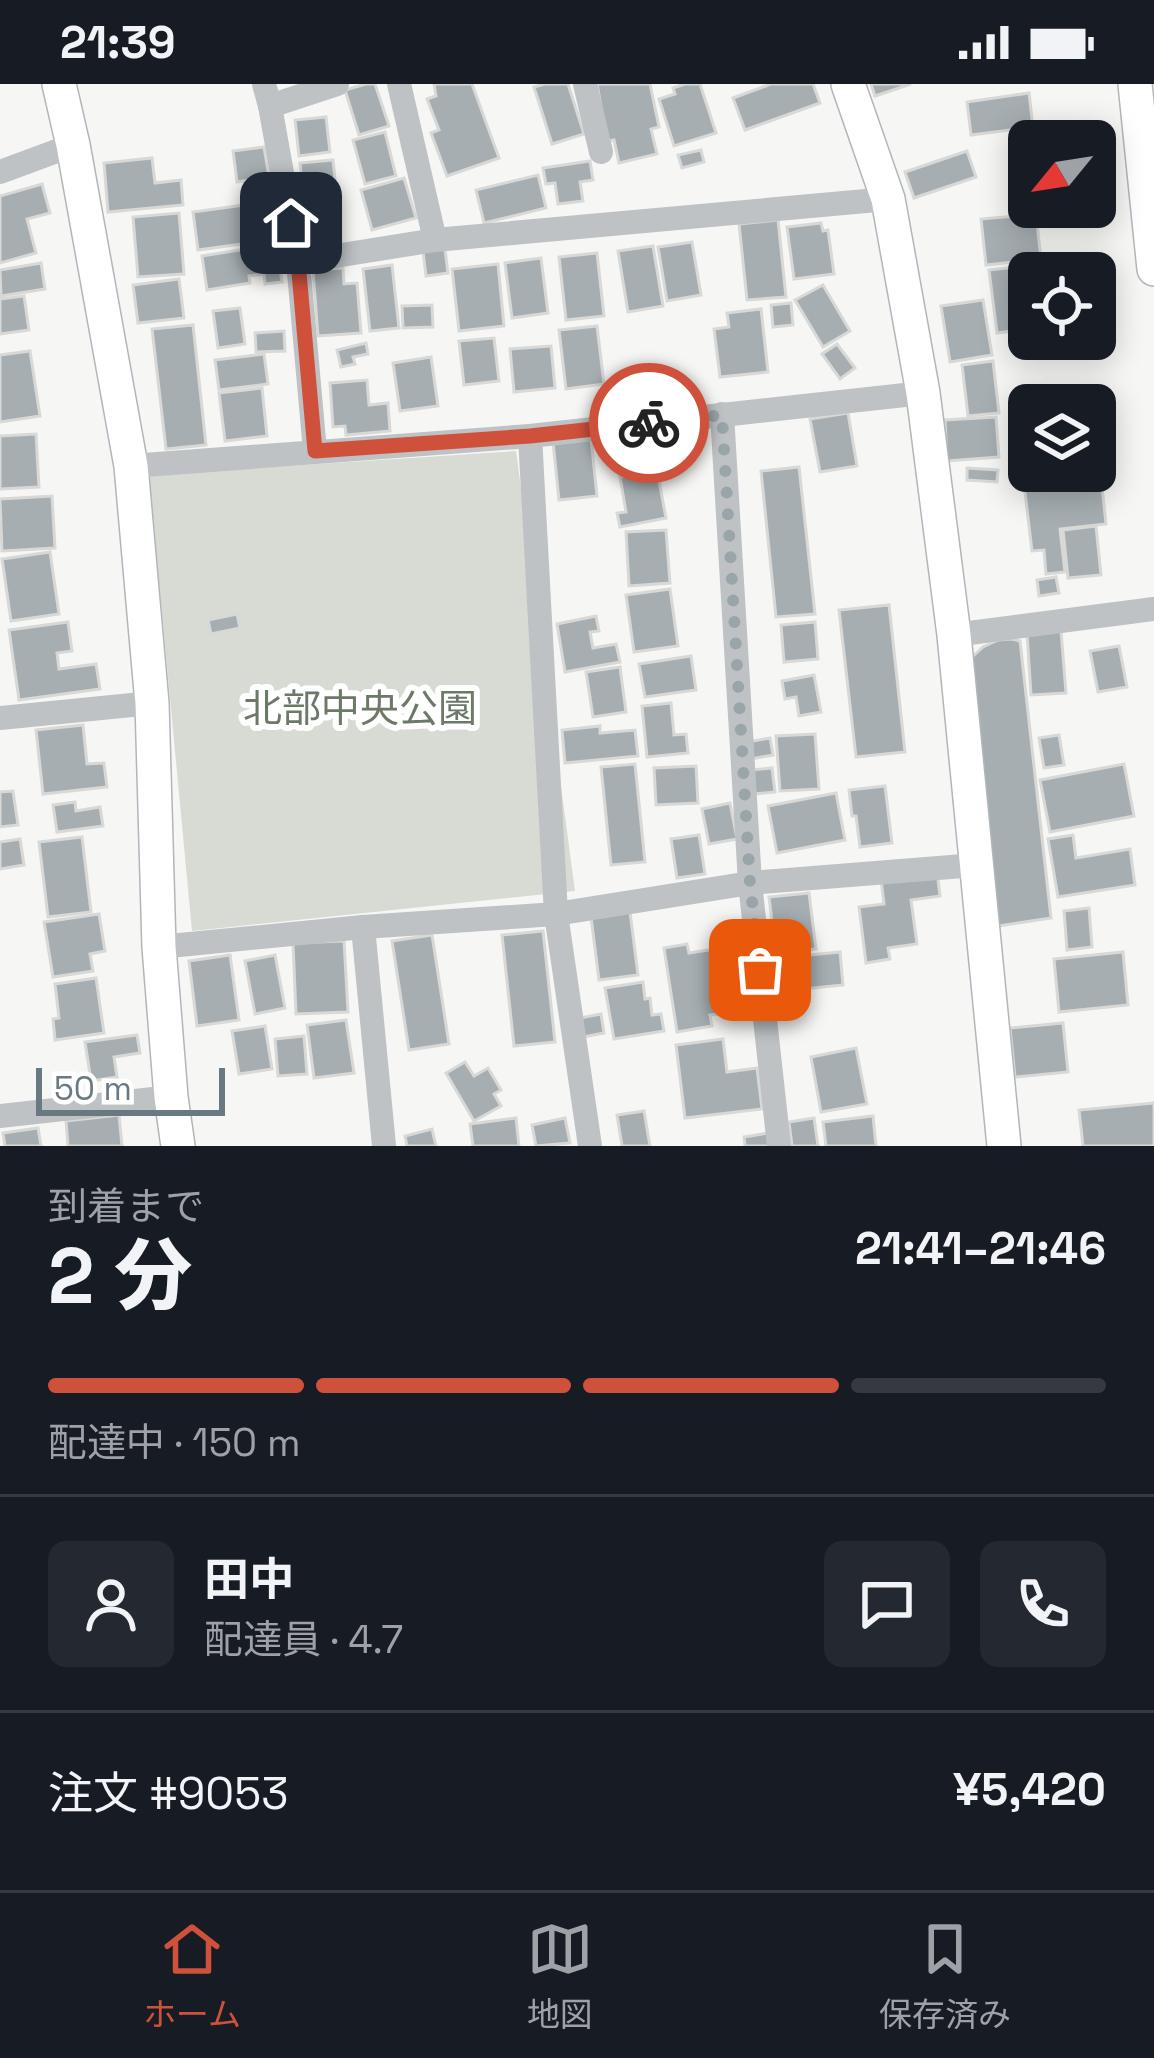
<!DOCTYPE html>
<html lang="ja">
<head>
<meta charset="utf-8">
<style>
	:root { --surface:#171b24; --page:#242831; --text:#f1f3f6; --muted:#9ea1a6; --line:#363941; --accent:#d0513b }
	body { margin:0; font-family:"Space Grotesk","Noto Sans JP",sans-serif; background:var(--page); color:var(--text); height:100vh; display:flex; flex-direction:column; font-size:45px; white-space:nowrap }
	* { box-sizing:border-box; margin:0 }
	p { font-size:39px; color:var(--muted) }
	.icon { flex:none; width:66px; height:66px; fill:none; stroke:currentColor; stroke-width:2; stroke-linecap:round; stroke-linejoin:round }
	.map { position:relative; height:1062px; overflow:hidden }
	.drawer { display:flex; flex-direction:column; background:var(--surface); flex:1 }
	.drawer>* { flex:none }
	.needle { width:78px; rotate:240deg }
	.tools { position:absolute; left:1008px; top:36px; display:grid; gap:24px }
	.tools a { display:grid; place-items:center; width:108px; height:108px; border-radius:18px; background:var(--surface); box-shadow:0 6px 30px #0003; font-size:60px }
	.scale { position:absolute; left:36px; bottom:30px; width:189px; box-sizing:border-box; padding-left:12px; border:6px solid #697981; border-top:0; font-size:33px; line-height:42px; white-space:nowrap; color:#697981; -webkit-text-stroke:9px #fff; paint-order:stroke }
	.pin { position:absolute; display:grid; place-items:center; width:102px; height:102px; color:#fff; margin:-51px; border-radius:24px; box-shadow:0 6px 18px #0006 }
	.courier { position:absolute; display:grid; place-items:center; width:120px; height:120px; margin:-60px; border:9px solid #d0513b; border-radius:50%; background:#fff; color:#222; box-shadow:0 3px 15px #0007 }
	.headline em { font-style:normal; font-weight:800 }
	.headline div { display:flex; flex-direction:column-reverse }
	.headline { display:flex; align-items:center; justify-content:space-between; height:204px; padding:0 48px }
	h1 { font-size:78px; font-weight:800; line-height:90px }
	.bar { display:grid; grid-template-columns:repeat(4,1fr); gap:18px 12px; align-content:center; height:144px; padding:0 48px }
	.bar i { height:15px; border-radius:9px; background:var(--line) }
	.bar .selected { background:var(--accent) }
	.bar p { grid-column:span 4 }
	.line { display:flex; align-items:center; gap:30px; padding:0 48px; border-top:3px solid var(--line) }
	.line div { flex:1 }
	.round { display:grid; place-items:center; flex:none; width:126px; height:126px; border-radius:18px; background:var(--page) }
	.status { display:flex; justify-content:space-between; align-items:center; height:84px; padding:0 60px; background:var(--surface); direction:ltr }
	.status svg { height:33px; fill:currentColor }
	.dock { display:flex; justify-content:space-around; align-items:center; height:168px; border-top:3px solid var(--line); background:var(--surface); font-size:33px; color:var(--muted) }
	.dock a { display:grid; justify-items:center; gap:6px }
	.dock .selected { color:var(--accent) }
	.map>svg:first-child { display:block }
	.green { fill:#d7dbd3 }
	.building { fill:#a6aeb2; stroke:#d8d8d6; stroke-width:3 }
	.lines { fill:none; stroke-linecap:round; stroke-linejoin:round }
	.secondary-casing { stroke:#b1b6b9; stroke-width:36 }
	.street { stroke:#bec2c5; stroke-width:24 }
	.secondary { stroke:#fff; stroke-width:33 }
	.done { stroke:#9aa5a9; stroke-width:12; stroke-dasharray:0 21.6 }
	.route { stroke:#d0513b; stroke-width:15 }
	.labels { text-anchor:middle; stroke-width:12; stroke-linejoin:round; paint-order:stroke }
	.park-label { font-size:39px; fill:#6c7967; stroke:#fff }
</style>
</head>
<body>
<div class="status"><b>21:39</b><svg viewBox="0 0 49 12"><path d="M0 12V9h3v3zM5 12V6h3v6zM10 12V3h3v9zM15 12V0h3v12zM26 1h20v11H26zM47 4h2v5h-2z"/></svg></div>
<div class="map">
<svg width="1154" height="1062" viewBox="0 0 1154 1062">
	<rect width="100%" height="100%" fill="#f6f6f4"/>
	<path class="green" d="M516,367L575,807L192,847L149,391Z"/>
	<g class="building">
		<path d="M366,0H375L389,42L359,51L345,6Z"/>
		<path d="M472,0L499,74L447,92L431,49L439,46L427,15L436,12L434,0Z"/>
		<path d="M545,0H568L584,50L552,60L534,3Z"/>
		<path d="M597,0H650L659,43L651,45L657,70L619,79L614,56L607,57Z"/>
		<path d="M685,0H700L716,49L674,62L659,15L675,10L673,4Z"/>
		<path d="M771,0H813L820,19L745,46L733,14Z"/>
		<path d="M871,0H911L875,12Z"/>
		<path d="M1029,9L1033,43L971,51L967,18Z"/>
		<path d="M326,33L330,68L299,72L295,36Z"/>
		<path d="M385,48L396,92L365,100L353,56Z"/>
		<path d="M264,63L269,93L237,98L233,67Z"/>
		<path d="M701,66L704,78L682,84L678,71Z"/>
		<path d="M967,67L976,93L914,114L905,88Z"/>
		<path d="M152,74L155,99L181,96L183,121L108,128L104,79Z"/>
		<path d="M333,76L339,134L306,137L300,79Z"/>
		<path d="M590,77L593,96L580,98L583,117L558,120L555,99L546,100L543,84Z"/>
		<path d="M538,91L546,124L484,139L476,106Z"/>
		<path d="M404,94L416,134L372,146L361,106Z"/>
		<path d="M42,100L50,129L27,135L36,169L0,179V112Z"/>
		<path d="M244,121L249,159L198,166L193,128Z"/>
		<path d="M179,129L184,190L138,193L133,133Z"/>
		<path d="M1036,130L1041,175L986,181L981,135Z"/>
		<path d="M778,136L786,213L747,216L739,140Z"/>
		<path d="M277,139L278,155L256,156L254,141Z"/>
		<path d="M821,139L823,147L828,146L834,190L794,195L787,143Z"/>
		<path d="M692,158L701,211L667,217L658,163Z"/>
		<path d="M276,160L282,198L265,200L264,190L249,192L250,199L207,206L202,172Z"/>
		<path d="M653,162L663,222L628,228L618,167Z"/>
		<path d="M445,165L448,189L426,192L423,167Z"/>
		<path d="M597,169L604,232L566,236L559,173Z"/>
		<path d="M541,174L548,229L512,234L505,179Z"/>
		<path d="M41,179L45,205L1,212L0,186Z"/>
		<path d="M498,180L504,242L459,247L452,185Z"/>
		<path d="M392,181L399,244L370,247L363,185Z"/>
		<path d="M1024,182L1029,245L997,249L989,186Z"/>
		<path d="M343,184L344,200L357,199L361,249L318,252L313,186Z"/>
		<path d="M179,195L184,234L138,239L133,201Z"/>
		<path d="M823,201L850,247L823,263L795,216Z"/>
		<path d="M24,212L29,246L0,250V215Z"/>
		<path d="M983,216L992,271L950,278L941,222Z"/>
		<path d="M791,219L793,241L773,243L771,221Z"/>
		<path d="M432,221L433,243L403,244L402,222Z"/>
		<path d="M240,224L245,260L218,264L213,227Z"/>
		<path d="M761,225L768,288L720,293L714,245L729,243L727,229Z"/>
		<path d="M193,241L206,361L166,365L152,245Z"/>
		<path d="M597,242L604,300L566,305L559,246Z"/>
		<path d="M284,247L285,267L256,268L255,249Z"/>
		<path d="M494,254L499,297L464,301L459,257Z"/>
		<path d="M366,259L368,270L353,273L355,280L341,283L337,266Z"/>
		<path d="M837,260L855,284L840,295L822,270Z"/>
		<path d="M551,262L555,304L514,308L510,265Z"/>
		<path d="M30,267L40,332L0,338V271Z"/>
		<path d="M264,270L268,300L219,306L215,276Z"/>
		<path d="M431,273L438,322L400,327L393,279Z"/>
		<path d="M993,277L999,329L968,332L962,281Z"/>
		<path d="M367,296L369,321L388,319L390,347L346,351L345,342L333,343L330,299Z"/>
		<path d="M262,304L267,352L225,357L219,309Z"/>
		<path d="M848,329L857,382L820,388L810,335Z"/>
		<path d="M996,333L999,373L947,377L945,336Z"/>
		<path d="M640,348L644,379L614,384L609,353Z"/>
		<path d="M36,350L39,403L0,405V352Z"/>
		<path d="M591,354L597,412L559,416L553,358Z"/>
		<path d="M799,383L815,530L776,533L761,387Z"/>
		<path d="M967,384L998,386L997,398L967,396Z"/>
		<path d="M1095,384H1100L1106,440L1060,445L1065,488L1046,490L1044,466L1032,467L1023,392L1034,391L1033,387H1095Z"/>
		<path d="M657,386L666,434L620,443L617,429L626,428L620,393Z"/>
		<path d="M52,412L55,464L2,467L0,415Z"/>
		<path d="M1096,442L1101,491L1068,494L1063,446Z"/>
		<path d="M666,446L670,499L629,502L626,448Z"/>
		<path d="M50,468L59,530L11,537L2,475Z"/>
		<path d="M1056,493L1059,509L1039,512L1037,496Z"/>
		<path d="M670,505L678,562L634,568L626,511Z"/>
		<path d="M889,521L905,668L856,673L839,526Z"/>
		<path d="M237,530L240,544L211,550L208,536Z"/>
		<path d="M596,532L599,547L590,548L593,564L616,560L620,578L565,588L557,540Z"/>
		<path d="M68,538L72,567L57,569L59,585L96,580L100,605L19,616L9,546Z"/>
		<path d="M815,538L818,575L784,578L781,541Z"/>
		<path d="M1061,547L1066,609L1031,611L1027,549Z"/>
		<path d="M1011,555L1020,557L1051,834L992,843L969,576L983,563L998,556Z"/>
		<path d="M1119,562L1127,603L1098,608L1090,567Z"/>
		<path d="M691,572L696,606L645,613L639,580Z"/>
		<path d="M620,583L626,628L593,633L586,588Z"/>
		<path d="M814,591L821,628L799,632L796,613L785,615L782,597Z"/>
		<path d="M671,619L674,651L686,650L688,669L647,673L642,622Z"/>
		<path d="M83,641L87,680L104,679L107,703L43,710L36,646Z"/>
		<path d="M600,642V649L635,646L638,672L565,679L562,646Z"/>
		<path d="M815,650L819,705L780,707L776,652Z"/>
		<path d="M1059,651L1064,681L1044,684L1039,654Z"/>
		<path d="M770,654L773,671L751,675L748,658Z"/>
		<path d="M635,680L645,778L611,781L601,683Z"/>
		<path d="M1124,680L1134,732L1050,748L1040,696Z"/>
		<path d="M696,682L698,719L656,721L654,684Z"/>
		<path d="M772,684L775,708L754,710L751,686Z"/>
		<path d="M885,702L892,759L860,763L856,732H852L849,706Z"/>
		<path d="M13,707L18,741L0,743V708Z"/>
		<path d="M836,709L845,756L777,769L768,722Z"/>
		<path d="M75,718L76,727L100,723L103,742L57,748L53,721Z"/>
		<path d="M730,719L737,755L709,760L702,725Z"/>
		<path d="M699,751L705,790L677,794L671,755Z"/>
		<path d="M1073,751L1076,774L1130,765L1135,801L1058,813L1048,755Z"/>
		<path d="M82,753L91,828L48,833L39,758Z"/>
		<path d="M20,755L24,781L0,785V758Z"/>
		<path d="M937,787L940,812L911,816L917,860L888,864L890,875L866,879L859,823L884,820L881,795Z"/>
		<path d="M809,809L816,865L776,870L769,813Z"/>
		<path d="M1089,824L1092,863L1067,866L1064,827Z"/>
		<path d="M630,828L638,891L599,896L591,833Z"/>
		<path d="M99,830L105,867L90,870L93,887L53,893L44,838Z"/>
		<path d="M543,847L555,958L514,962L502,851Z"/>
		<path d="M432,851L449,960L409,966L392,857Z"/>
		<path d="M344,857L348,928L296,930L293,859Z"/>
		<path d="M687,860L689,869L721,864L731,928L710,931L712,942L677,948L664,864Z"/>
		<path d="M840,868L843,901L794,906V902L782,904L778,874Z"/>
		<path d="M1123,868L1128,921L1059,928L1054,875Z"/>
		<path d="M230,871L239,936L197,942L189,877Z"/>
		<path d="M275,871L285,924L255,930L245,877Z"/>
		<path d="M96,894L104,949L55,956L53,935L59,934L55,900Z"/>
		<path d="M643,898L645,915L650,914L652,931L661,930L664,947L614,955L605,904Z"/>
		<path d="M601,930L604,949L583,953L580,934Z"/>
		<path d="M346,936L354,989L314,994L307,941Z"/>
		<path d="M1063,939L1068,988L1015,993L1010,944Z"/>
		<path d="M265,942L272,985L239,990L232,947Z"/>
		<path d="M137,951L140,969L114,973L117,993L91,997L85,958Z"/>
		<path d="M304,952L307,990L278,992L275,955Z"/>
		<path d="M723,955L727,988L757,984L762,1025L685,1034L676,961Z"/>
		<path d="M856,964L867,1020L821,1028L811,973Z"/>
		<path d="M465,978L474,992L488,984L501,1006L494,1010L501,1022L474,1037L446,989Z"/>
		<path d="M1154,1019V1062H1083L1079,1026Z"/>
		<path d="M644,1027L650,1062H622L617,1031Z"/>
		<path d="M119,1031L122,1062H68L66,1037Z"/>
		<path d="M873,1032L876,1062H826L823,1038Z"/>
		<path d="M516,1034L519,1062H473L470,1040Z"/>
		<path d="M565,1034L570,1059L536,1062L532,1041Z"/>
		<path d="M814,1034L818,1062H792L789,1038Z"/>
		<path d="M38,1044L41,1062H5L3,1049Z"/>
		<path d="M432,1045L436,1062H407L405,1052Z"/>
		<path d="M768,1049L770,1062H745L744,1053Z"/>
	</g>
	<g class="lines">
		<g class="secondary-casing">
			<g id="secondary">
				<path d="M59,0L73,61L131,382L152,619L159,863L171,1013L178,1062"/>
				<path d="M848,0L888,115L923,309L954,551L1004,1062"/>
				<path d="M1135,0L1154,185"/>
			</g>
		</g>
		<g class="street">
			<path d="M264,0L270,22L298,178L315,367"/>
			<path d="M399,0L435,156"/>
			<path d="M585,0L601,68"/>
			<path d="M270,22L337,0"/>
			<path d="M0,88L73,61"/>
			<path d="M298,178L435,156L888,115"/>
			<path d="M722,330L750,799L779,1062"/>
			<path d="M530,352L556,830L590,1062"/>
			<path d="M131,382L530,352L923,309"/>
			<path d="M954,551L1154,525"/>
			<path d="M0,634L152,619"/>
			<path d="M363,843L384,1062"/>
			<path d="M159,863L363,843L556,830L750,799L976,781"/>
			<path d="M0,1032L171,1013"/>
		</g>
		<use href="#secondary" class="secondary"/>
	</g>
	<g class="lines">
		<path class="done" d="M649,339L722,331L750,799L760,886"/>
		<path class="route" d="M291,139L298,178L315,367L530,352L649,339"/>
	</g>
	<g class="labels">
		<g class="park-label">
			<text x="360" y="638">北部中央公園</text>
		</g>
	</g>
</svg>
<div class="tools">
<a><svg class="needle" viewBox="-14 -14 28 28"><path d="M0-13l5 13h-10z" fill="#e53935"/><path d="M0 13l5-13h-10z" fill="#9ea1a6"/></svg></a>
<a><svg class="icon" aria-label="locate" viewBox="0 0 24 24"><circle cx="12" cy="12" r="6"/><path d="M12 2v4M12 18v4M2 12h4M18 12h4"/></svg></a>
<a><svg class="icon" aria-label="layers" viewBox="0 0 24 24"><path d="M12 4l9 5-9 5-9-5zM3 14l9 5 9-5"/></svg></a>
</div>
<div class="scale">50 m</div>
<div class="pin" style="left:760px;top:886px;background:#ea580c"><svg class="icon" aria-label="bag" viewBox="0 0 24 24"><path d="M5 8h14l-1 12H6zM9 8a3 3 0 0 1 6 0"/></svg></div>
<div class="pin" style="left:291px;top:139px;background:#1f2937"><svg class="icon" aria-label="home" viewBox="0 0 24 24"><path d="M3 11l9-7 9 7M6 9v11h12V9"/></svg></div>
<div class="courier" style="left:649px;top:339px"><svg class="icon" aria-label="bike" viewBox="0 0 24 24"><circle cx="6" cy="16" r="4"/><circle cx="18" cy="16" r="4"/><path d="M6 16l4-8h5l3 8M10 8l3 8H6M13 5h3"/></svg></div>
</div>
<section class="drawer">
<div class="headline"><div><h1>2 分</h1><p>到着まで</p></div><em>21:41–21:46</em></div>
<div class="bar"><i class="selected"></i><i class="selected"></i><i class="selected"></i><i></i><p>配達中 · 150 m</p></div>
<div class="line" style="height:216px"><a class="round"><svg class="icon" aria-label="person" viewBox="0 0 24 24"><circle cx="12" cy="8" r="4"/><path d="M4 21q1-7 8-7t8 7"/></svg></a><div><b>田中</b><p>配達員 · 4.7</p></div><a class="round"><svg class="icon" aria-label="chat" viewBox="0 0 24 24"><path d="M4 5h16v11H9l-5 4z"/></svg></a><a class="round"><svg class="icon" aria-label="phone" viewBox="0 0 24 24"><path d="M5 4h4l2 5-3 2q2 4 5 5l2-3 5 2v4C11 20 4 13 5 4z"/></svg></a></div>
<div class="line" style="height:156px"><div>注文 #9053</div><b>¥5,420</b></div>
</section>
<nav class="dock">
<a class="selected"><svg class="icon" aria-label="home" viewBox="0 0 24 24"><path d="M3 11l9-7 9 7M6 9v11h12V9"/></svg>ホーム</a>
<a><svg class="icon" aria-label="map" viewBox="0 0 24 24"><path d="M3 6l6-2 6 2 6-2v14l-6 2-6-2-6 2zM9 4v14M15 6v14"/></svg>地図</a>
<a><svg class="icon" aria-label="saved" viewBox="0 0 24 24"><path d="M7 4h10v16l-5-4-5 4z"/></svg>保存済み</a>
</nav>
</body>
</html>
